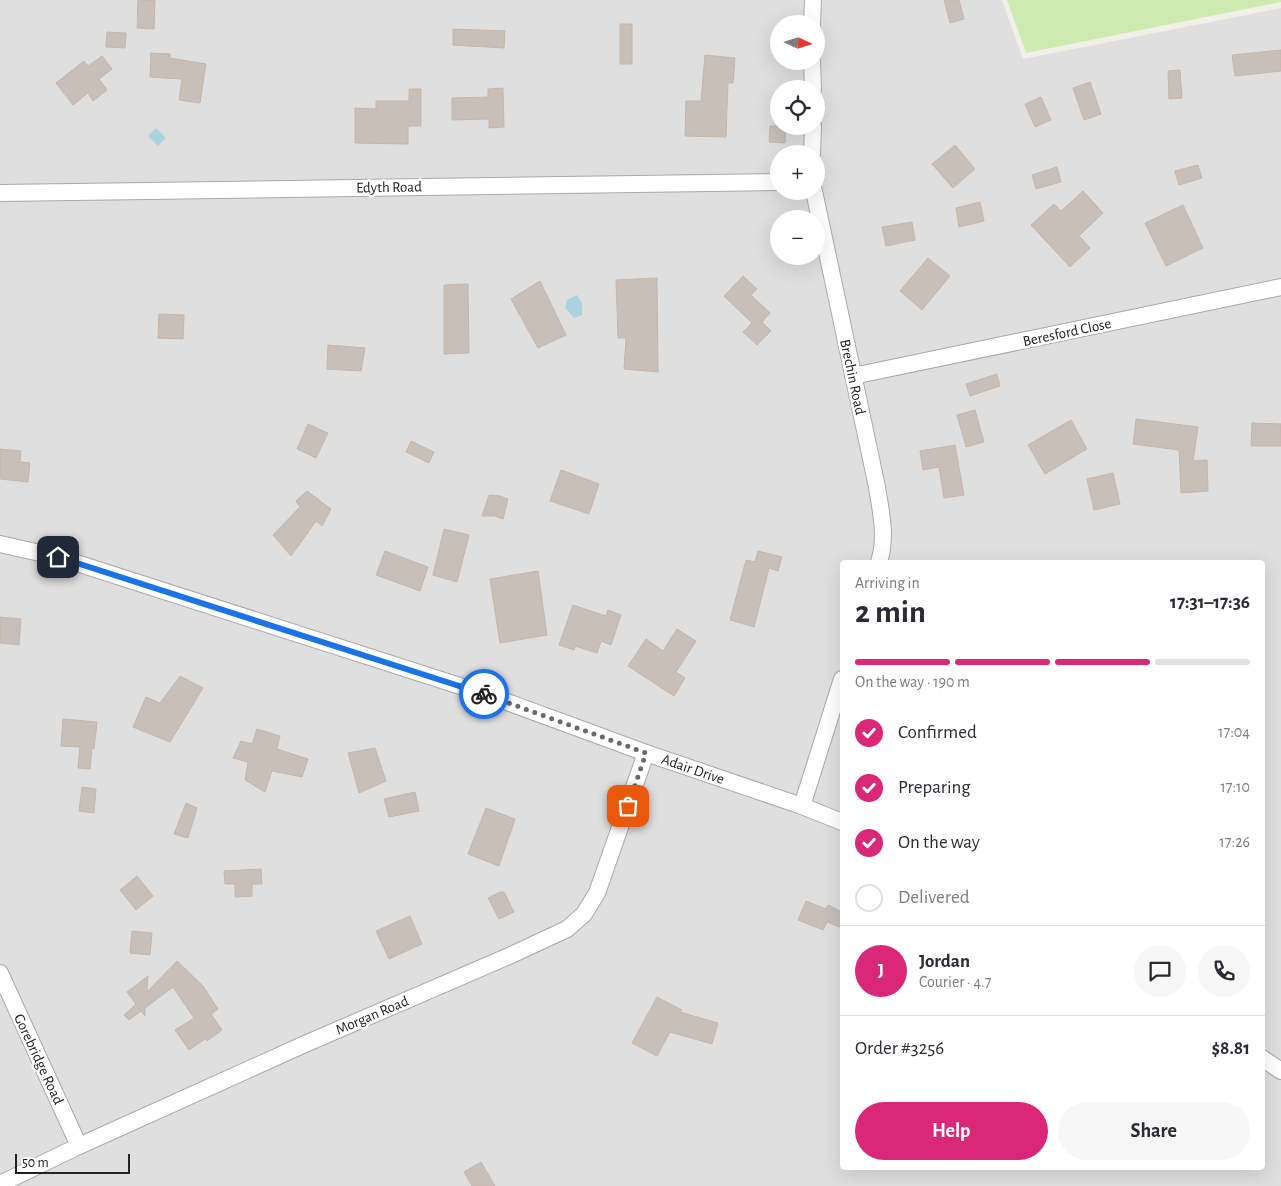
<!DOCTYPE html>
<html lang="en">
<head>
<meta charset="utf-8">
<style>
	:root { --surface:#fff; --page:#f7f7f7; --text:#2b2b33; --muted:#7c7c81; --line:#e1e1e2; --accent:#db2777 }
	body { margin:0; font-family:"Alegreya Sans",sans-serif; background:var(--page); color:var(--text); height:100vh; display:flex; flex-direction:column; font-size:19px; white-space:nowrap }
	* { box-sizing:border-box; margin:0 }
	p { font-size:16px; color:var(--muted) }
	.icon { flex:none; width:28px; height:28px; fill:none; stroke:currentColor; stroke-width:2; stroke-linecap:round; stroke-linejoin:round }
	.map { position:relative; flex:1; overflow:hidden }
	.details { position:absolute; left:840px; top:560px; width:425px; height:610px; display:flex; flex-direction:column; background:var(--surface); border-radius:5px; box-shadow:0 5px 20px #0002 }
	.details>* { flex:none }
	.needle { width:32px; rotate:94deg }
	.buttons { position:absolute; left:770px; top:15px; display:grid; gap:10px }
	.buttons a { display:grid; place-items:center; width:55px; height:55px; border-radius:50%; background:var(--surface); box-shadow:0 5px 20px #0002; font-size:25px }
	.scale { position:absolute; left:15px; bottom:12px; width:115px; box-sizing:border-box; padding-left:5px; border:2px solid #222; border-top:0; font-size:14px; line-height:18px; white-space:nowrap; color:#222; -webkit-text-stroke:4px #fff; paint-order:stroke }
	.pin { position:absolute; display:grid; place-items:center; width:42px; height:42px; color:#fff; margin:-21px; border-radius:10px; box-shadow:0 2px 8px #0006 }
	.courier { position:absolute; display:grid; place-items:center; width:50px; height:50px; margin:-25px; border:4px solid #1a73e8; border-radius:50%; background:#fff; color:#222; box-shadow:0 1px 6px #0007 }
	.headline em { font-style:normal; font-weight:700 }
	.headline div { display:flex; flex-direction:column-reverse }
	.headline { display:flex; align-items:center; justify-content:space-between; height:85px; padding:0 15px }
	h1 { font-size:32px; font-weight:700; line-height:38px }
	.bar { display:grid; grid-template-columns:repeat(4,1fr); gap:8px 5px; align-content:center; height:60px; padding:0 15px }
	.bar i { height:6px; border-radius:4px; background:var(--line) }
	.bar .selected { background:var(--accent) }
	.bar p { grid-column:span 4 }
	.line { display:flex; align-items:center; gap:12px; padding:0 15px; border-top:1px solid var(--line) }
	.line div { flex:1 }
	.round { display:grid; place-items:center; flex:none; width:52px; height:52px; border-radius:26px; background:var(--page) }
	ol { padding:0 15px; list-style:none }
	li { display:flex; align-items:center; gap:15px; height:55px }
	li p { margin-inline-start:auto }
	li .icon { padding:5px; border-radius:50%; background:var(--accent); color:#fff; stroke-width:4 }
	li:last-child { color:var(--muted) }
	li i { width:28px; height:28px; border:2px solid var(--line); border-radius:50% }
	.cta { display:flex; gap:10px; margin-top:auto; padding:10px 15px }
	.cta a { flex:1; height:58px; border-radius:30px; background:var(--accent); color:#fff; font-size:20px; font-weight:700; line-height:58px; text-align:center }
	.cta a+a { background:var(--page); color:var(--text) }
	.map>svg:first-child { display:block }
	.residential { fill:#e0dfdf; fill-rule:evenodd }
	.grass { fill:#cdebb0 }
	.water { fill:#aad3df }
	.building { fill:#c7bfb8; stroke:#c4b6ab }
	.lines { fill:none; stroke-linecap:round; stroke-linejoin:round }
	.minor-casing { stroke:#a9a9a9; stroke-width:18 }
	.minor { stroke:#fff; stroke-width:16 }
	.done { stroke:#6b6a68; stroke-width:5; stroke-dasharray:0 9 }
	.route { stroke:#1a73e8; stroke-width:6 }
	.labels { text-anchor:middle; stroke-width:5; stroke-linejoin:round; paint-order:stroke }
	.street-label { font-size:15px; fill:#222; stroke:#fff }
</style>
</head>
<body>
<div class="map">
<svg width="1281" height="1186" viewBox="0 0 1281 1186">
	<rect width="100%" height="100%" fill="#f2efe9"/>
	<path class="residential" d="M0,0H1002L1023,59L1281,8V1186H0ZM779,24H816V61H779ZM779,89H816V126H779ZM779,154H816V191H779ZM779,219H816V256H779ZM842,562H1262V1168H842Z"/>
	<path class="grass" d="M1007,0H1281V2L1026,53Z"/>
	<g class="water">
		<path d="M156,128L166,138L158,146L148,136Z"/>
		<path d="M577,295L582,303V315L574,318L565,308L567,300Z"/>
	</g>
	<g class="building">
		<path d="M138,0H155L154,29L137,28Z"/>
		<path d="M944,0H959L964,19L950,23Z"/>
		<rect x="620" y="24" width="12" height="40"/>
		<path d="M453,29L505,31L504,48L453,45Z"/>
		<path d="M107,32L126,33L125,48L106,47Z"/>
		<path d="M1281,50V71L1235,76L1232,55Z"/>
		<path d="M151,53L170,54V58L206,64L200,103L179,100L182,79L150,77Z"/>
		<path d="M705,55L735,58L733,83H728L726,137L685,136L686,101H701Z"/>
		<path d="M102,56L112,69L99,79L107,90L93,101L88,93L73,105L56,83L84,61L88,66Z"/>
		<path d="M1180,70L1182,98L1169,99L1168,71Z"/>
		<path d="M1090,82L1101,114L1084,120L1073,88Z"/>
		<path d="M503,88L504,127L489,128V119L452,120V98L488,97V89Z"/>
		<path d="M409,89H421V126H408V144L355,143V108L376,109V101H409Z"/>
		<path d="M1041,97L1051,120L1035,127L1025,104Z"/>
		<path d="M770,126H786L785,143L769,142Z"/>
		<path d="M955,145L975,169L953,188L932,164Z"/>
		<path d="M1198,165L1202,178L1179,185L1175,171Z"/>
		<path d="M1057,167L1061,182L1036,189L1032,175Z"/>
		<path d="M1083,191L1103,213L1079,236L1090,248L1070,267L1031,225L1054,204L1061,211Z"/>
		<path d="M980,202L984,221L959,227L956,208Z"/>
		<path d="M1183,205L1203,248L1166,266L1145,223Z"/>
		<path d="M912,222L915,240L886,246L882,227Z"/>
		<path d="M928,258L950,276L922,310L900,291Z"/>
		<path d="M743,276L757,289L751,295L770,313L762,322L771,331L757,345L743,332L752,323L724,296Z"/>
		<path d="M657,278L658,372L624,369L626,338H618L616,280Z"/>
		<path d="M540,281L566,335L538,348L511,299Z"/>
		<path d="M468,284L469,353L444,354V285Z"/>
		<path d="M159,314L184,315L183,339L158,338Z"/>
		<path d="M328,345L365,348L361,371L327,369Z"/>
		<path d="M997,374L1000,386L970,396L966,384Z"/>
		<path d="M975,410L984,442L966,447L957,415Z"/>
		<path d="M1136,419L1198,427L1193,461L1207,460L1208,491L1181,493L1179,450L1133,444Z"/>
		<path d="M1071,420L1087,449L1045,474L1028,445Z"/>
		<path d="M1252,423L1281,424V446H1251Z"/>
		<path d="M308,424L328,433L316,458L297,449Z"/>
		<path d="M411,441L434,452L429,463L406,452Z"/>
		<path d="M955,445L964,495L944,498L939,467L923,470L920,451Z"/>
		<path d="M0,449L21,451L20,462L30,463L28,482L0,479Z"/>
		<path d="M561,470L599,484L589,514L550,501Z"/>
		<path d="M1113,473L1120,504L1094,510L1087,479Z"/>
		<path d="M307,491L331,509L322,526L316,521L291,556L273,535L300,507L296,501Z"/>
		<path d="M489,495L500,496L508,499L503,519L495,516H482Z"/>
		<path d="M444,529L469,535L457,582L433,575Z"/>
		<path d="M385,551L428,567L420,591L376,575Z"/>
		<path d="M758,551L782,557L778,571L769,568L754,627L730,620L746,560L755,562Z"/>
		<path d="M538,571L547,635L500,643L490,579Z"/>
		<path d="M573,605L606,616L608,610L621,615L611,645L601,641L597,653L575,646L574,650L559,645Z"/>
		<path d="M0,617L21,619L19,645L0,643Z"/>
		<path d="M677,629L696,641L676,672L685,678L674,696L628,666L646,639L663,651Z"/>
		<path d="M180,676L203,688L170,742L133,727L146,697L160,703Z"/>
		<path d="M63,719L97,722L94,749L92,748L90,769L78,768L80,747L61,746Z"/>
		<path d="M257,729L280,736L277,749L308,759L302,777L272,771L265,792L245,780L248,762L233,758L241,741L252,744Z"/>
		<path d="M375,748L386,781L359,793L348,753Z"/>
		<path d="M82,787L96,789L94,813L79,811Z"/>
		<path d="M415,792L419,811L389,817L384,799Z"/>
		<path d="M186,803L197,808L188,838L174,834Z"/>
		<path d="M486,808L515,819L499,866L468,854Z"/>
		<path d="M261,869L262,884H252V896L235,897V884H225L224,871Z"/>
		<path d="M137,876L153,896L136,910L120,890Z"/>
		<path d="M500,892H504L514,912L499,919L488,898Z"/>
		<path d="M806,901L826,909L828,905L842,912V928L827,922L823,930L798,920Z"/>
		<path d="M410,916L422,944L389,959L376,931Z"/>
		<path d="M132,931L152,933L150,955L130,953Z"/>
		<path d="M177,961L203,986L218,1009L211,1014L222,1030L207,1041L205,1039L189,1050L175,1030L194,1018L173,987L145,1008V1016L141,1011L129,1020L124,1015L136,1004L127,992L148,976L147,992Z"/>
		<path d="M657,997L682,1010L680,1012L718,1023L712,1044L670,1032L657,1056L632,1043Z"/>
		<path d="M481,1162L495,1186H472L464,1172Z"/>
	</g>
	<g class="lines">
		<g class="minor-casing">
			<g id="minor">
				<path d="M812,24L813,0"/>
				<path d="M812,61L813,89"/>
				<path d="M812,154L813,126"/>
				<path d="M814,191L877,487C881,513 887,537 879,562"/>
				<path d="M0,193L779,182"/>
				<path d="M853,376L1281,287"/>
				<path d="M0,544L58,557L488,695L646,753L802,806L842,822"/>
				<path d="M802,806L842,679"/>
				<path d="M0,973L79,1146"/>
				<path d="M1262,1058L1281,1071"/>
				<path d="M0,1184L79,1146L305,1044L509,956L567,929L584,914L597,893L646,753"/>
			</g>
		</g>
		<use href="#minor" class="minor"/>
	</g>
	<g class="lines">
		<path class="done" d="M484,694L646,753L628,806"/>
		<path class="route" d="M58,557L484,694"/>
	</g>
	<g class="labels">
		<g class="street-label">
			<text transform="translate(389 187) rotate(-1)" y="5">Edyth Road</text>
			<text transform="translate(1067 332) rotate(-12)" y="5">Beresford Close</text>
			<text transform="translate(853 377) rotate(78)" y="5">Brechin Road</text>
			<text transform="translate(693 769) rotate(19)" y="5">Adair Drive</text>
			<text transform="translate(372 1015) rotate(-23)" y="5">Morgan Road</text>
			<text transform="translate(39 1059) rotate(65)" y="5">Gorebridge Road</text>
		</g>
	</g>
</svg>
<div class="buttons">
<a><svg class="needle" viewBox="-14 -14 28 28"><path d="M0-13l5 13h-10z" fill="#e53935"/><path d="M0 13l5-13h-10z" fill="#7c7c81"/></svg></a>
<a><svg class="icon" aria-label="locate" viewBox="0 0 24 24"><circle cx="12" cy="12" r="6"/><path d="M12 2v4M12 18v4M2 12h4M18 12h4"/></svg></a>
<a>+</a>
<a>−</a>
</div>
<div class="scale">50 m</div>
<div class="pin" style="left:628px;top:806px;background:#ea580c"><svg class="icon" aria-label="bag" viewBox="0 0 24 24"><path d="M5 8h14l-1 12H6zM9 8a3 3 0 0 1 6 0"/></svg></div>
<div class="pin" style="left:58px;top:557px;background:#1f2937"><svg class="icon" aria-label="home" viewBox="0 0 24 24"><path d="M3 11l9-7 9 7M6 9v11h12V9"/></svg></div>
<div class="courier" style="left:484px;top:694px"><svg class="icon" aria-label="bike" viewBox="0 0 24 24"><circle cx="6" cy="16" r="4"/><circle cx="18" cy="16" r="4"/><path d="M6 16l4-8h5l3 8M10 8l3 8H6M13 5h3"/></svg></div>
<section class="details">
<div class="headline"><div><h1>2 min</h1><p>Arriving in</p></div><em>17:31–17:36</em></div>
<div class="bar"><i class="selected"></i><i class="selected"></i><i class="selected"></i><i></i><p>On the way · 190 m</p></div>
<ol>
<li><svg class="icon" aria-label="check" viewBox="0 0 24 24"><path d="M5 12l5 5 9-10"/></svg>Confirmed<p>17:04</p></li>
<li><svg class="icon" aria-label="check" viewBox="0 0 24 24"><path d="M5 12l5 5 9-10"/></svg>Preparing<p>17:10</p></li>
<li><svg class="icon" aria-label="check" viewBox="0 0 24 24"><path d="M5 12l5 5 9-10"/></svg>On the way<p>17:26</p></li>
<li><i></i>Delivered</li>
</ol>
<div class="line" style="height:90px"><b class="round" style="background:var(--accent);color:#fff">J</b><div><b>Jordan</b><p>Courier · 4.7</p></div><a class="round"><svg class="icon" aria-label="chat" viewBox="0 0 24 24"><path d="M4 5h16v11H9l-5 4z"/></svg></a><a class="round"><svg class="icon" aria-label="phone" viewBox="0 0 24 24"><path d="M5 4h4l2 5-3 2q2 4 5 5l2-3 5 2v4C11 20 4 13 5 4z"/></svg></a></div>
<div class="line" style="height:65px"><div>Order #3256</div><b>$8.81</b></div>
<div class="cta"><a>Help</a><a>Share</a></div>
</section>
</div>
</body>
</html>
